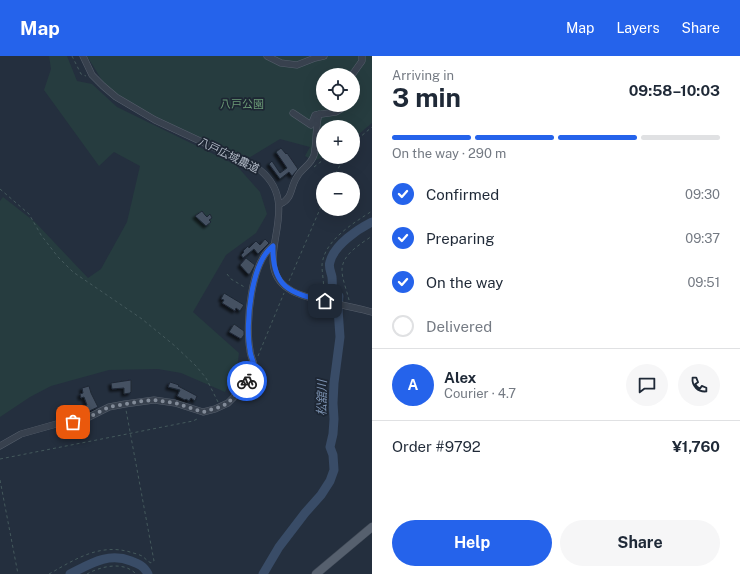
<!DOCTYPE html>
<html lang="en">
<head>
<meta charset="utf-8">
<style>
	:root { --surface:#fff; --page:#f6f6f7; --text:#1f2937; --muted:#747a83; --line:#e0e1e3; --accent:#2563eb }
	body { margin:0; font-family:"Public Sans","Noto Sans JP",sans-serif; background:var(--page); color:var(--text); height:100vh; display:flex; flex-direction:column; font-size:15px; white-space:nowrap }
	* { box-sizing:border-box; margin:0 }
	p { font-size:13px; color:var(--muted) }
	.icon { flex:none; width:22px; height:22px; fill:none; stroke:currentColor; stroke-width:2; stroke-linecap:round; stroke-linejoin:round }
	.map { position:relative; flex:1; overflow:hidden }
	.details { display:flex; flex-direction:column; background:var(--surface); width:368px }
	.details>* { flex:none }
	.controls { position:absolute; left:316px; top:12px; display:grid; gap:8px }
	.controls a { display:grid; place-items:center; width:44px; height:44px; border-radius:50%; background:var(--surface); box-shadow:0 4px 16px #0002; font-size:20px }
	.pin { position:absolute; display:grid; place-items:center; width:34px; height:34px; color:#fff; margin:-17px; border-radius:8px; box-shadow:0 2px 6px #0006 }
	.courier { position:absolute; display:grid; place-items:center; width:40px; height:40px; margin:-20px; border:3px solid #2563eb; border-radius:50%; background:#fff; color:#222; box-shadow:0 1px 5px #0007 }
	.headline em { font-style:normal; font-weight:700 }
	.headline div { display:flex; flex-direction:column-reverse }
	.headline { display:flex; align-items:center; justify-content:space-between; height:68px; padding:0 20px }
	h1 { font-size:26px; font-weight:700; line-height:30px }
	.bar { display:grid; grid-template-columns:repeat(4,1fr); gap:6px 4px; align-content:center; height:48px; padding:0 20px }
	.bar i { height:5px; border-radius:3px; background:var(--line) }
	.bar .active { background:var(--accent) }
	.bar p { grid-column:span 4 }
	.line { display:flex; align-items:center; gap:10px; padding:0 20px; border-top:1px solid var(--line) }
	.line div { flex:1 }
	.round { display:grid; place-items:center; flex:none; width:42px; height:42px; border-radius:21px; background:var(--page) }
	ol { padding:0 20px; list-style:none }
	li { display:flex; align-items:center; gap:12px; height:44px }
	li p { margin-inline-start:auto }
	li .icon { padding:4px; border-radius:50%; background:var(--accent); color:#fff; stroke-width:4 }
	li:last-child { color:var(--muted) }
	li i { width:22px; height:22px; border:2px solid var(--line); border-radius:50% }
	.cta { display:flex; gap:8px; margin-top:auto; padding:8px 20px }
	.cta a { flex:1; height:46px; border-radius:24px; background:var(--accent); color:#fff; font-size:16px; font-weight:700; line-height:46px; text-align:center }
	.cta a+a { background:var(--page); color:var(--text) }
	header { display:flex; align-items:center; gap:24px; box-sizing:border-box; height:56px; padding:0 20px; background:var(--accent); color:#fff }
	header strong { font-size:19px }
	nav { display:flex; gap:22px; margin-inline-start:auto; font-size:14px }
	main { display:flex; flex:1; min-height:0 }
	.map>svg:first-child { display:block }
	.green { fill:#263c3f; fill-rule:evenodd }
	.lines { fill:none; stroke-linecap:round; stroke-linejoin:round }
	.river { stroke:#394c67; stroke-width:9 }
	.building { fill:#455162; stroke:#1f2835; filter:url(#shadow) }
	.minor-casing { stroke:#565f6c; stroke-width:7 }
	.major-casing { stroke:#414a57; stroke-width:9 }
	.path { stroke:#44595c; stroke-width:1; stroke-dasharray:3 3; stroke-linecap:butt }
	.minor { stroke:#38414e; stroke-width:6 }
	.major { stroke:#56606e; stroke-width:8 }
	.done { stroke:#828b98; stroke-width:4; stroke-dasharray:0 7.2 }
	.route { stroke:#2563eb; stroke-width:5 }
	.labels { text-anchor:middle; stroke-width:3.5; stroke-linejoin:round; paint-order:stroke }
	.park-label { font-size:11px; fill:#6b9a76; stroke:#1d2633 }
	.street-label { font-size:11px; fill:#b4bcc9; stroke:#1d2633 }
	.water-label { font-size:12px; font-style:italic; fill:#7c92b1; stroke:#1d2633 }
</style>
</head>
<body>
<header>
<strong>Map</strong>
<nav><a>Map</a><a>Layers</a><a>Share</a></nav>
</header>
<main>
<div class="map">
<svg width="372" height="518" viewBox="0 0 372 518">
	<defs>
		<filter id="shadow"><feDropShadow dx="-2.5" dy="2.5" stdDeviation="1" flood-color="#0009"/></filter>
	</defs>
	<rect width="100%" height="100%" fill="#242f3e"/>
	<g class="green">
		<path d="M49,0H67L77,25L92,28L117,51L236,109L260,136L267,158L256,177L226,199L193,256L239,297L237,313L225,336L181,317L158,313L109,314L51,330L30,341L0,361V145L3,141L35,166L88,222L101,213L127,166L140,110L114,96L99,110L44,34L51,13Z"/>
		<path d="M87,0H372V67L353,83V71H323V101L314,105L305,100L310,91L280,83L247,103L190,78L147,56L115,37L103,26ZM323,19H353V49H323Z"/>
	</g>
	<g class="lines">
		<g class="river">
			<path d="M70,518C90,508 108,496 131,505C139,508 144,510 148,518"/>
			<path d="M263,518L279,491L305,457L321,439L330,425L334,414L333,399L330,391L333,378L334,363L333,347L334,327L340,281L338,253L339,240C330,233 333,230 332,221C331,216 328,211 330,206C334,189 358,173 372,166"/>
		</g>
	</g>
	<g class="building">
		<path d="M281,92L286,98L287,97L298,113L292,120L289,116L280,123L269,108L272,105L280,117L287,112L276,96Z"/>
		<path d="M202,155L205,159L207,161L210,158L212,162L209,164L211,166L206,170L195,160Z"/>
		<path d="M265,183L269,187L258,198L254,193L243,202L241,199L244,196L243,195L248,190L249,192L256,185L260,189Z"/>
		<path d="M246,202L255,209L250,218H248L240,209Z"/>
		<path d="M224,237L244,249L240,255L236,252L235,255L222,247L224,244L221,243Z"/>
		<path d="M234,268L244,275V279L241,283L229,276Z"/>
		<path d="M131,324V336L130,337L124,338V332L112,333L111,327Z"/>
		<path d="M170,326L179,329L178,330L197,340L195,345L191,342L189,345L186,343L185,344L177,340L180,334L168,331Z"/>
		<path d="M89,330L91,337L98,351L81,359L78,353L87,349L84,341L81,342L80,338L83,337L82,332Z"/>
	</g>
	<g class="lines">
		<g class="minor-casing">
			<g id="minor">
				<path d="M83,0L92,19L103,30L116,41L155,64L185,78L256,111C311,150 243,208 292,235C303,241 316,243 327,246C342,249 357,252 372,256"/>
				<path d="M267,0L281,7L297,9L315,2L324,0"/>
				<path d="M352,19L362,5V0"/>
				<path d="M293,57L311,69L315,59L336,56L348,49"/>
				<path d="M280,148C293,143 290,131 297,121C302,112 311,109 314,99C317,86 315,72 319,58"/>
				<path d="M0,390L21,378L67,365L83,364L109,351L125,348L154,344L175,347L203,356L215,353L228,347L233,342L247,324L254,309C253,304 250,299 250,294C245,269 251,205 273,190"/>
			</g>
		</g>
		<g class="major-casing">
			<path id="major" d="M316,518L372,471"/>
		</g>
		<g class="path">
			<path d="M72,0L81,18L86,20"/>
			<path d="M353,87L372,71"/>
			<path d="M314,111L327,101"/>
			<path d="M333,123L344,101"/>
			<path d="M0,133L29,158L41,179L58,201L73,216L142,263L175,290L196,310L206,322L218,346"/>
			<path d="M227,218L231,223L246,232"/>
			<path d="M289,225L323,146"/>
			<path d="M323,240C325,230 322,219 322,209C324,184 354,167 372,155"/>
			<path d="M349,244C347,235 342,223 342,214C342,198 361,188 372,180"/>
			<path d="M258,300L284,237"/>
			<path d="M0,403L193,365L199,362"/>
			<path d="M0,424L18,518"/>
			<path d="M49,518C74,504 99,487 130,496C133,497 138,498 142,500C145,502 147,505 151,507L154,505L126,354"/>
			<path d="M87,518C101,510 124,505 136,518"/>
		</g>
		<use href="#minor" class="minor"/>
		<use href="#major" class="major"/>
	</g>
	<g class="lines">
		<path class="done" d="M73,366L83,364L109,351L142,345L154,344L175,347L203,356L220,351L228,347L247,325"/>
		<path class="route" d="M247,325L254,309C253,304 250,299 250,294C245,269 251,206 273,190C272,231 289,237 325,245"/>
	</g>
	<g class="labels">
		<g class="park-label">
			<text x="242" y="52">八戸公園</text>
		</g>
		<g class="street-label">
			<text transform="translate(229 99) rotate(26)" y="4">八戸広域農道</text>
		</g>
		<g class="water-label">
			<text transform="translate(322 342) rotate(-89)" y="4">松舘川</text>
		</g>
	</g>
</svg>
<div class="controls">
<a><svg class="icon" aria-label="locate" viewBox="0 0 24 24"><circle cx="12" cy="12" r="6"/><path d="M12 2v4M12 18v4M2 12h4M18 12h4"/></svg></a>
<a>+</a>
<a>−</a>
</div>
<div class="pin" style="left:73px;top:366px;background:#ea580c"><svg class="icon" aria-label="bag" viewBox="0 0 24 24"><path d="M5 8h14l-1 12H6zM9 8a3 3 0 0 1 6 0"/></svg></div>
<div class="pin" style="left:325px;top:245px;background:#1f2937"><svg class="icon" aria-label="home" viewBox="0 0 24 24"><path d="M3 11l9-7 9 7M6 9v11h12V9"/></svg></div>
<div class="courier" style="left:247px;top:325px"><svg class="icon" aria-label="bike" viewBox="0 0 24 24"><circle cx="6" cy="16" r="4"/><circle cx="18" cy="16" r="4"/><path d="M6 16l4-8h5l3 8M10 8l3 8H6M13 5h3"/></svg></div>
</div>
<section class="details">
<div class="headline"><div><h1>3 min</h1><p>Arriving in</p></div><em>09:58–10:03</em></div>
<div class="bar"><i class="active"></i><i class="active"></i><i class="active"></i><i></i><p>On the way · 290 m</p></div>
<ol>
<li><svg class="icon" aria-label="check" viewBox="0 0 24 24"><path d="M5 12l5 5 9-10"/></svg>Confirmed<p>09:30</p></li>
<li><svg class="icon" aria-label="check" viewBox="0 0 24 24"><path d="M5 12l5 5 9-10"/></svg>Preparing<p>09:37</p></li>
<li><svg class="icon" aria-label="check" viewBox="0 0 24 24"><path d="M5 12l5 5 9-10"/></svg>On the way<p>09:51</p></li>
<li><i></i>Delivered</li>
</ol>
<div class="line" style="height:72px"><b class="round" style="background:var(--accent);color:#fff">A</b><div><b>Alex</b><p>Courier · 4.7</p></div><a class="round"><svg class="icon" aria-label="chat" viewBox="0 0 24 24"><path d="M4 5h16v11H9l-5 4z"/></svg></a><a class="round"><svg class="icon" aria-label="phone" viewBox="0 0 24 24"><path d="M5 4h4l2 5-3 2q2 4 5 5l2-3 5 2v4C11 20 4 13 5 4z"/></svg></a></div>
<div class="line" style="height:52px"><div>Order #9792</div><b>¥1,760</b></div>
<div class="cta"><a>Help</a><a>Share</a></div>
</section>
</main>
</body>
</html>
